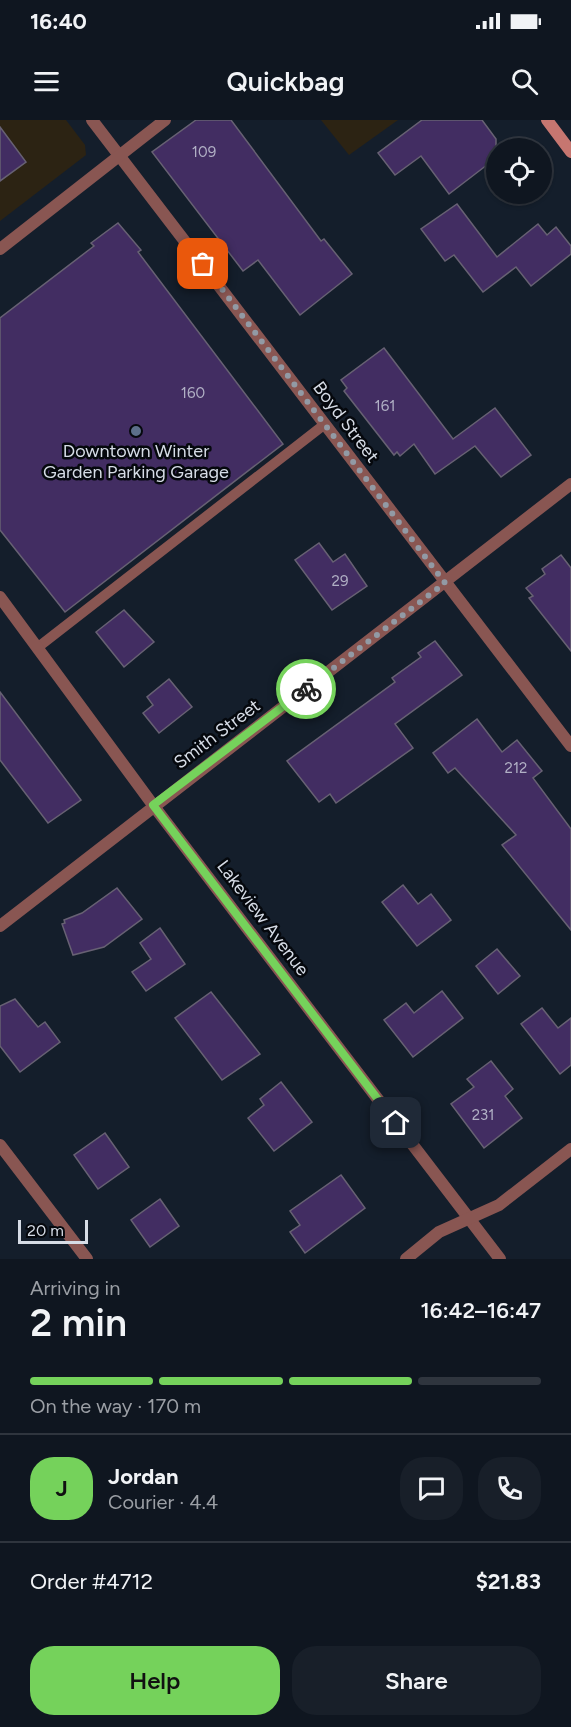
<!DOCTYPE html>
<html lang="en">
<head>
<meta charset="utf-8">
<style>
	:root { --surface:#0f1620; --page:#181f29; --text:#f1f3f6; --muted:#9b9fa5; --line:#2f353e; --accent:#75d25b }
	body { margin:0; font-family:Figtree,sans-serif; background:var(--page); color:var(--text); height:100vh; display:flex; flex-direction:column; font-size:22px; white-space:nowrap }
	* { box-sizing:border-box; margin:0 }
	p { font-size:20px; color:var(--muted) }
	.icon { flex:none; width:33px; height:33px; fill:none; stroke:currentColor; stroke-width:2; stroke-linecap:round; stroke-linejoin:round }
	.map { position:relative; height:1139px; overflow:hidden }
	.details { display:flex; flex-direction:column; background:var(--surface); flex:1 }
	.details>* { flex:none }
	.tools { position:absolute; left:486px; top:18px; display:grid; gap:12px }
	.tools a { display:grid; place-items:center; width:66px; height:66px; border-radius:50%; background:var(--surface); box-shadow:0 2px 4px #0004,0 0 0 2px var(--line); font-size:30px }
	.scale { position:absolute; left:18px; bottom:15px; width:70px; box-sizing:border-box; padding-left:6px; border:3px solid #d6dce6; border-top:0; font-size:16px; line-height:21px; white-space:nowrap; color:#d6dce6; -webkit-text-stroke:4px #05080d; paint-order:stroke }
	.pin { position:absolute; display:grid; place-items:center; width:51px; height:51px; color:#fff; margin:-26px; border-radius:12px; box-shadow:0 3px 9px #0006 }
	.courier { position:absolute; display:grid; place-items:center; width:60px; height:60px; margin:-30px; border:4px solid #75d25b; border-radius:50%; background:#fff; color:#222; box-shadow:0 2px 8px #0007 }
	.headline em { font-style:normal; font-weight:600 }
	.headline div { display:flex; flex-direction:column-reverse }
	.headline { display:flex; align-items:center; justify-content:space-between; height:102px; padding:0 30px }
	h1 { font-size:39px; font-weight:600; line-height:45px }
	.bar { display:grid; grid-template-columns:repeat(4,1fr); gap:9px 6px; align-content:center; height:72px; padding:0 30px }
	.bar i { height:8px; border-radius:4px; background:var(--line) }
	.bar .on { background:var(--accent) }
	.bar p { grid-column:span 4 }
	.line { display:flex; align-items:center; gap:15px; padding:0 30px; border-top:2px solid var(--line) }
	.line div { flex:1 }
	.round { display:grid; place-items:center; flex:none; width:63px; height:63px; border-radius:24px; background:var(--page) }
	.cta { display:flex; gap:12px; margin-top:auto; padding:12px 30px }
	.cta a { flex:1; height:69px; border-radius:24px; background:var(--accent); color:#111; font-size:24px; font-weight:600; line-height:69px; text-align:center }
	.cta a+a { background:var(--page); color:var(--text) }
	.status { display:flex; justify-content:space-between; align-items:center; height:42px; padding:0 30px; background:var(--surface); direction:ltr }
	.status svg { height:16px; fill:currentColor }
	header { display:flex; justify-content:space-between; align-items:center; height:78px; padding:0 30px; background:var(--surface); font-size:27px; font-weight:600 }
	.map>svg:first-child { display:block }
	.commercial { fill:#2c2313 }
	.building { fill:#422d62; stroke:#676173; stroke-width:1.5 }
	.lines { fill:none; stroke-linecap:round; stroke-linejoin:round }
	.lane { stroke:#895652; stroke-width:10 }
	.street { stroke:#895652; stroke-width:12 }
	.secondary { stroke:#c67670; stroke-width:12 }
	.done { stroke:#929aa5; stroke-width:6; stroke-dasharray:0 10.8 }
	.route { stroke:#75d25b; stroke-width:8 }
	.service-dot { fill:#5c6f8a; stroke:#05080d; stroke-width:2 }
	.labels { text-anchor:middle; stroke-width:5; stroke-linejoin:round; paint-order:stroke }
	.number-label { font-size:15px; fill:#b1b0c5 }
	.street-label { font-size:18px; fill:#d6dce6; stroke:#05080d }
	.poi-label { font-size:18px; fill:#d6dce6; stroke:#05080d }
</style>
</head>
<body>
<div class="status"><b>16:40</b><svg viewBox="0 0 49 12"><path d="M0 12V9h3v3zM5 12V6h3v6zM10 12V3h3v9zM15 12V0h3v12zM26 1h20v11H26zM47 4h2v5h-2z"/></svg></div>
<header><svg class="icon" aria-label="menu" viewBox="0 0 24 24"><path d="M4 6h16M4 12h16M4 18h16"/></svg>Quickbag<svg class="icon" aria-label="search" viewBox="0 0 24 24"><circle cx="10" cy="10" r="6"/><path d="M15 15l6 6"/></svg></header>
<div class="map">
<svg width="571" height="1139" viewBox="0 0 571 1139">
	<rect width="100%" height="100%" fill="#141e2b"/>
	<g class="commercial">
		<path d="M0,0H66L85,25L86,35L0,101Z"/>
		<path d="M321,0H398L349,35Z"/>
	</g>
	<g class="building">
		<path d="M196,0H231L321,121L324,119L352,154L300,195L258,140L243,151L152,32Z"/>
		<path d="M422,0H482L496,19V38L449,74L421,36L395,55L378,33Z"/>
		<path d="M0,7L26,42L0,61Z"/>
		<path d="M457,84L497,137L538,104L547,115L556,107L571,126V134L531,166L516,147L483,172L454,135L445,141L421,109Z"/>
		<path d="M118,103L141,130L138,132L283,324L65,492L0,410V198L94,126L91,123Z"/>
		<path d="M384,228L453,319L495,288L531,335L501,357L475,326L435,354L414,324L400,336L397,332L394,335L344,271L347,268L341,260Z"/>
		<path d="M319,423L333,442L345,434L367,466L332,490L295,440Z"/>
		<path d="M561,435L571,448V531L529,478L533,476L526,468L545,454L542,449Z"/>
		<path d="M124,490L154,522L124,547L96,512Z"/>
		<path d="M435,521L462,555L395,604L413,628L336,683L330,674L319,682L287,641L395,562L392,558L421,537L418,533Z"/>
		<path d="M169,559L192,587L159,613L143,593L153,585L147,577Z"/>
		<path d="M0,572L81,680L48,703L0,640Z"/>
		<path d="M477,599L502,632L517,620L542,651L533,658L571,709V810L502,725L516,715L455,648L448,653L433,633Z"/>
		<path d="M403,765L418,784L431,774L451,800L417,826L382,782Z"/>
		<path d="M117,768L142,799L104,827L73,835L62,804L65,803L64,800L82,793Z"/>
		<path d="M160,808L185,844L146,871L132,852L151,839L140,823Z"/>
		<path d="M497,829L520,856L498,874L476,846Z"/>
		<path d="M442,871L463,898L413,937L384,900L406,883L414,893Z"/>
		<path d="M211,872L260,934L222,960L175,898Z"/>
		<path d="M15,879L38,907L45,902L60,922L20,952L0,926V886Z"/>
		<path d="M542,888L558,908L571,898V945L560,954L521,904Z"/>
		<path d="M491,941L513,969L505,976L522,998L484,1028L451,984L474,967L467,959Z"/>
		<path d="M281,962L312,1002L274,1031L248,998L264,985L260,979Z"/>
		<path d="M105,1013L129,1047L98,1069L74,1035Z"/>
		<path d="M341,1055L365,1088L305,1133L290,1112L300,1105L290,1091Z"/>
		<path d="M160,1079L179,1106L150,1127L131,1100Z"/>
	</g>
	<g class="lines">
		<path class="lane" d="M37,528L325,304"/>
		<g class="street">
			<path d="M92,0L571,626"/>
			<path d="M0,129L165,0"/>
			<path d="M0,477L153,685L500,1139"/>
			<path d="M0,806L571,364"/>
			<path d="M0,1025L87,1139"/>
			<path d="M406,1139L439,1112L499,1085L571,1029"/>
		</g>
		<path class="secondary" d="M547,0L571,32"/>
	</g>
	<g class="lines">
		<path class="done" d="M203,144L445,463L306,569"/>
		<path class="route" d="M306,569L153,685L396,1003"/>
	</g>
	<circle class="service-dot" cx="136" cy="311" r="6"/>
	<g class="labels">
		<g class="number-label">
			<text x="204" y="37">109</text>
			<text x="193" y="278">160</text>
			<text x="385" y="291">161</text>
			<text x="340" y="466">29</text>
			<text x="516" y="653">212</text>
			<text x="483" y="1000">231</text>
		</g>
		<g class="street-label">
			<text transform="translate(346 302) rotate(53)" y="6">Boyd Street</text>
			<text transform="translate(217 614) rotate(-37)" y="6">Smith Street</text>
			<text transform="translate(263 798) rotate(53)" y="6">Lakeview Avenue</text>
		</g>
		<g class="poi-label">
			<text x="136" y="337">Downtown Winter<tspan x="136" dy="21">Garden Parking Garage</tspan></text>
		</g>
	</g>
</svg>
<div class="tools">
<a><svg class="icon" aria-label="locate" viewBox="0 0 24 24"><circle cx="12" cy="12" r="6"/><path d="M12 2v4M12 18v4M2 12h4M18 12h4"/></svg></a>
</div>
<div class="scale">20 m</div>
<div class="pin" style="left:203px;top:144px;background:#ea580c"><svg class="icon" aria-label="bag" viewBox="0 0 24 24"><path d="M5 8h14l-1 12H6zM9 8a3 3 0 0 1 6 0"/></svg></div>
<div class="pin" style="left:396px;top:1003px;background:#1f2937"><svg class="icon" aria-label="home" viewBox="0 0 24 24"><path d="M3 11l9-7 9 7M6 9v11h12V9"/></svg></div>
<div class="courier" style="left:306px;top:569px"><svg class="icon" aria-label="bike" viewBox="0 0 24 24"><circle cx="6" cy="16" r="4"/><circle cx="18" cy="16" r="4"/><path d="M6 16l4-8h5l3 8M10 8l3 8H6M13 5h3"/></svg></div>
</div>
<section class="details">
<div class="headline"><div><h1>2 min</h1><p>Arriving in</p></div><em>16:42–16:47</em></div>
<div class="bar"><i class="on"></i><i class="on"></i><i class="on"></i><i></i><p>On the way · 170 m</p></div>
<div class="line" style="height:108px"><b class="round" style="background:var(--accent);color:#111">J</b><div><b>Jordan</b><p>Courier · 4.4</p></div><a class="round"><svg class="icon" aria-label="chat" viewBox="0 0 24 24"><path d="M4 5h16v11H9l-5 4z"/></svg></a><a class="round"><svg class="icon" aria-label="phone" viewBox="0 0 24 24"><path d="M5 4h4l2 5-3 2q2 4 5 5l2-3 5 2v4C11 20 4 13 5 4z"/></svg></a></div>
<div class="line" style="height:78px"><div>Order #4712</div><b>$21.83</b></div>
<div class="cta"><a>Help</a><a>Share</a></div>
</section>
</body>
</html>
